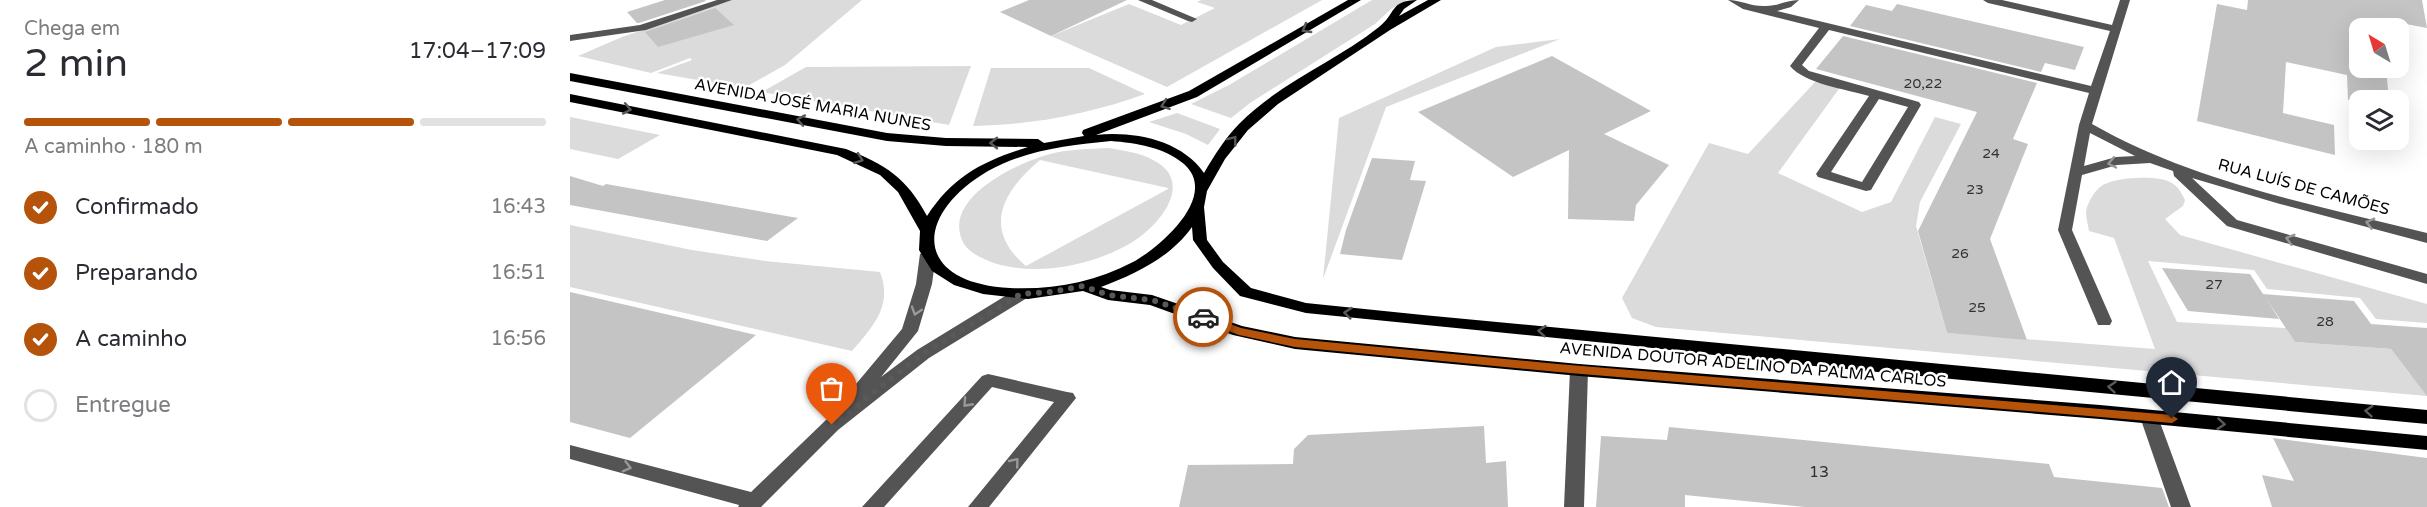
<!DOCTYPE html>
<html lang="pt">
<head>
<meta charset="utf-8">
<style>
	:root { --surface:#fff; --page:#f7f7f7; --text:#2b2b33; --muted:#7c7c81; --line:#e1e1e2; --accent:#b45309 }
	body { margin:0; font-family:"Varela Round",sans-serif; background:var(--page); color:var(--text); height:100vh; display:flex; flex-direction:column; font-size:22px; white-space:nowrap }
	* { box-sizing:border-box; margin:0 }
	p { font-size:20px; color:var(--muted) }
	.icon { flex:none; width:33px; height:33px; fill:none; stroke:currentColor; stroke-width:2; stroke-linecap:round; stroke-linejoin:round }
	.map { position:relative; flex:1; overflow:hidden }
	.details { display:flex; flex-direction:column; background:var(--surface); width:570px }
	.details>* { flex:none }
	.needle { width:39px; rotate:322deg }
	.controls { position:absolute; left:1779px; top:18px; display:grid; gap:12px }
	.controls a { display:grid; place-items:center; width:60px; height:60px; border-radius:12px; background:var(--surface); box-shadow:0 6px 24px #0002; font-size:30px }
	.pin { position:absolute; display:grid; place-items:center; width:51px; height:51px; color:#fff; margin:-62px -26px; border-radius:50% 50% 50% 0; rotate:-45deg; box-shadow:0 0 6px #0007 }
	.pin .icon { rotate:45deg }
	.courier { position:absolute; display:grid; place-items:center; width:60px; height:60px; margin:-30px; border:4px solid #b45309; border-radius:50%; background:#fff; color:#222; box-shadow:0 2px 8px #0007 }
	.headline em { font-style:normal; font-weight:600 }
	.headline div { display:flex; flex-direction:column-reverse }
	.headline { display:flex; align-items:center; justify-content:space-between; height:102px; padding:0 24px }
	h1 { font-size:39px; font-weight:600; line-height:45px }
	.bar { display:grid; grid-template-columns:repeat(4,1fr); gap:9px 6px; align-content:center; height:72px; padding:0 24px }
	.bar i { height:8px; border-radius:4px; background:var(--line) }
	.bar .current { background:var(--accent) }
	.bar p { grid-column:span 4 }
	ol { padding:0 24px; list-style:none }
	li { display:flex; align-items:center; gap:18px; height:66px }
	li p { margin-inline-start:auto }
	li .icon { padding:6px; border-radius:50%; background:var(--accent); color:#fff; stroke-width:4 }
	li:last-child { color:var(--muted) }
	li i { width:33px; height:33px; border:3px solid var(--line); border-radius:50% }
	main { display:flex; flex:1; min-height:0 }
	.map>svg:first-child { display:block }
	.green { fill:#dbdbdb; fill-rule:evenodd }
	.building { fill:#c4c4c4 }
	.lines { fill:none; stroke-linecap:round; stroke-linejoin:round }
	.minor { fill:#545454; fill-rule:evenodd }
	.major { fill:#000; fill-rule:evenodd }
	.oneway { stroke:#595959 }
	.oneway2 { stroke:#989898 }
	.route { fill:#b45309 }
	.done { stroke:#595959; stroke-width:6; stroke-dasharray:0 10.8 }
	.labels { text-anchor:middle; stroke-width:5; stroke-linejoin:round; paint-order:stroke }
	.number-label { font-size:14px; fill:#313131 }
	.street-label { font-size:16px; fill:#000; stroke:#fff }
	.near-number-label { font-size:16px; fill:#313131 }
</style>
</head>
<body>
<main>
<section class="details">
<div class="headline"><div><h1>2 min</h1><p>Chega em</p></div><em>17:04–17:09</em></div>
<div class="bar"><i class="current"></i><i class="current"></i><i class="current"></i><i></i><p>A caminho · 180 m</p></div>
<ol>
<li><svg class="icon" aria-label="check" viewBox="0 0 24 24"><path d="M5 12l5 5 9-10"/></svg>Confirmado<p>16:43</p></li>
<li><svg class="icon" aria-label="check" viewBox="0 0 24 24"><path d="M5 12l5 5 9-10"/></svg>Preparando<p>16:51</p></li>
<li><svg class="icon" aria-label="check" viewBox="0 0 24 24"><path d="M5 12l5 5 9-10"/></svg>A caminho<p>16:56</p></li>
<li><i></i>Entregue</li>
</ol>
</section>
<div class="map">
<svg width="1857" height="507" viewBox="0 0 1857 507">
	<rect width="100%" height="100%" fill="#fff"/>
	<g class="green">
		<path d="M162,0H292L215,65L174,88L87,73L122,60L120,58L81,73L8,56L52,37Z"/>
		<path d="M631,0H752L597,87L481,36L559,4L611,25L645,8L627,2Z"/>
		<path d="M802,0H837L821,9L805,24L680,103L661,118L621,104L659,85Z"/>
		<path d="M990,39L816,107L753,279L769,118L926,47Z"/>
		<path d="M401,66L379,125L192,92L236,67Z"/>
		<path d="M421,68H519L575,94C519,114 463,125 403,126Z"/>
		<path d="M1247,80L1271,86L1208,173L1292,212L1321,202L1365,117L1391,124L1350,202L1346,226L1377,333L1585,349L1544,238L1519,231C1518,225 1516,218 1516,212C1517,204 1523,193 1530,187C1542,177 1586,175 1600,182C1608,186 1611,192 1615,200L1613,206L1595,219L1610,235L1857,304V323L1806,319L1790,298L1697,289L1684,270L1578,261L1607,322L1716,328L1725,342L1821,349L1840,374L1857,376V396L1086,327L1062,318L1052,298L1139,143L1178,154Z"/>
		<path d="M607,113L650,129L638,145L616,134L579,122Z"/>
		<path d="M0,117L90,135L48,159L0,149Z"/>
		<path d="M539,148C554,151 569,152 583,160C625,181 591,224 564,241C526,265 468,277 424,263C414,259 400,254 394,244C369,199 447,163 480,154C500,149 519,149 539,148ZM470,160L598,188V189L456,266C412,229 432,192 470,160Z"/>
		<path d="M0,225L122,250L195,261L310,272C323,306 303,326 282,351L0,287Z"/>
	</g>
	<g class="building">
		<path d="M95,0H135L136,1L69,23H67L57,12Z"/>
		<path d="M459,0H557L481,36L430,12Z"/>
		<path d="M1678,0H1852L1857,28L1810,19L1811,28H1790V68H1816L1819,100H1778L1777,75L1716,62L1713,113L1764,125L1765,155L1627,121L1647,4L1677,10Z"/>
		<path d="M1327,4L1514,47L1505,70L1475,63L1471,72L1280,26L1296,5L1322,11Z"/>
		<path d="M145,8L164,25L88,47L75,32Z"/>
		<path d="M1273,36L1467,83L1443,139L1458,144L1420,239L1457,340L1377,333L1348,231L1407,112L1246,69Z"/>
		<path d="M982,56L1081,111L1034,134L1099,165L1066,205L1064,221L998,219L999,150L943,177L848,112Z"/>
		<path d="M802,158L845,161L840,180L856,181L832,260L770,254L776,230Z"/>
		<path d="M0,176L33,186L36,184L228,218L197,241L0,205Z"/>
		<path d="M1592,268L1680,274L1693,294L1784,301L1801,324L1857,328V396L1821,349L1725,342L1696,298L1709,319L1618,311Z"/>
		<path d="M0,292L186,335L60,438L0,422Z"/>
		<path d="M914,426L916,463L936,461L938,507H609L618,465L723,464L724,449L738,435Z"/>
		<path d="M1099,427L1479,464L1484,477L1592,488L1599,507H1235L1115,495V507H1026L1031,436L1097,440Z"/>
		<path d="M1703,438L1857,458V507H1702L1692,475L1724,481Z"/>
	</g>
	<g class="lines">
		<g class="minor">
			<path d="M147,0H162L76,30L0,41V35L70,25Z"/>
			<path d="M568,0H582L627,19L622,22L618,21Z"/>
			<path d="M1158,0C1171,0 1182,7 1196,6C1208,6 1217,0 1229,0L1221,7L1207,11L1521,86L1540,31L1418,3L1413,0H1432L1542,25L1550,0H1560L1522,124C1624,182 1744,205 1857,233V243L1710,204L1622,178L1667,220L1857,274V284L1657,226L1604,176L1603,171L1580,163L1547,165L1512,175L1502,230L1542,321L1540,325H1528L1488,230L1509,125L1519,93L1259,30L1232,65L1239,71L1349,102L1351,105L1301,190L1296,191L1248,177L1246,174L1299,96C1276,89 1235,84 1220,66L1249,28L1173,9ZM1309,99L1338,107L1292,182L1261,172ZM1520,133L1565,156L1546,157L1514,166Z"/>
			<path d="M358,249L366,254L362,284L348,331L311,377L347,350L445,290L451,289L459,294L457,298L359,358L268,430L191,507H168L169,505L0,459V445L181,492L256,420L275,405L273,401L276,396L332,329L346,284L350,254Z"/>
			<path d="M1009,364L1015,366L1018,370L1014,507H994L1000,370L1003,366Z"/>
			<path d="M418,374L497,392L503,393L506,398L419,507H398L484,402L422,387L314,507H292L412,376Z"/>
			<path d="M1579,410L1585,412L1588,417L1621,507H1601L1570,417L1573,412Z"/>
		</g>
		<path class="major" d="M778,0H791L627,97L526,135C564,131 611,140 634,173C644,156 655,138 669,124C709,83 765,62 809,27C826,14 820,0 847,0L834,9L829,16L858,0H871L820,30L708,104L678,130L655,159L637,191L634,207L637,240L653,262L681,288L736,303L853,315L1857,410V424L1223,364L1056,345L736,313L670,296L643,268L623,240L622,227C600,258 565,274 531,287L540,290L582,295L672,326L725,337L1009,364L1530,405L1857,436V450L1530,419L1009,376L725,349L663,335L580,305L538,300L513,291L458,299L413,294L384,285L362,271L349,250L350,231L328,192L310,175L267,155L0,102V94L276,149C316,165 336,177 357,216C383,176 413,161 458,147L376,146L317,141L0,81V73L317,133L376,138L468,139L474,143L514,136L512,133L513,130L619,91ZM541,141C566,143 594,147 614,164C650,196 589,248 563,262C525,282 483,290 440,288C343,283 343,215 418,171C455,150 500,145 541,141Z"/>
	</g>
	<defs><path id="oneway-chevron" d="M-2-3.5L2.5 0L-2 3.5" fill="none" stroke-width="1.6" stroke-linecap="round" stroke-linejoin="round" transform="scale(1.5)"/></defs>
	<g class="oneway">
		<use href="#oneway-chevron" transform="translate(736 29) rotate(150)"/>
		<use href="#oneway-chevron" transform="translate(595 105) rotate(160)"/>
		<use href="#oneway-chevron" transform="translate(57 109) rotate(11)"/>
		<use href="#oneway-chevron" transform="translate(231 120) rotate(-169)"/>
		<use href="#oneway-chevron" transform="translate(663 140) rotate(-52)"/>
		<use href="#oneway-chevron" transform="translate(424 143) rotate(180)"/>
		<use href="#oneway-chevron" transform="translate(289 159) rotate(20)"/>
		<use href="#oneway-chevron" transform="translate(778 313) rotate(-174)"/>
		<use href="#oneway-chevron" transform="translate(972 331) rotate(-175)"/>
		<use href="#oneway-chevron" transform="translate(1542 387) rotate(-175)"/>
		<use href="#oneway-chevron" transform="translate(1799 411) rotate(-175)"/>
		<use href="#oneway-chevron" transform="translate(1651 424) rotate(5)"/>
	</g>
	<g class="oneway2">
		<use href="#oneway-chevron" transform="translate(1542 163) rotate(168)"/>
		<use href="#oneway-chevron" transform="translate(1800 223) rotate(-165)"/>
		<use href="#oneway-chevron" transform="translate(1720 239) rotate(-164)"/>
		<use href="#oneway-chevron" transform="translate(346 311) rotate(108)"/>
		<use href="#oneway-chevron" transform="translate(397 403) rotate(132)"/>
		<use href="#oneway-chevron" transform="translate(445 462) rotate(-51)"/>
		<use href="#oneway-chevron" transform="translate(57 467) rotate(15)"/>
	</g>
	<path class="route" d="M633,314L671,328L725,339L988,364L1602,415L1608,419L1602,423L988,372L725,347L669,335L630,320V315Z"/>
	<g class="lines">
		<path class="done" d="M262,425L352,354L451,294L481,292L513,286L538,295L582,300L633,317"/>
	</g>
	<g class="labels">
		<g class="number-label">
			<text x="1353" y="88">20,22</text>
			<text x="1421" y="158">24</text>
			<text x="1405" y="194">23</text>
			<text x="1390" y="258">26</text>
			<text x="1644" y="289">27</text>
			<text x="1407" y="312">25</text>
			<text x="1755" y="326">28</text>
		</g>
		<g class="street-label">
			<text transform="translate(243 104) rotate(10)" y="6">AVENIDA JOSÉ MARIA NUNES</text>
			<text transform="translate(1734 186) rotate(15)" y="6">RUA LUÍS DE CAMÕES</text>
			<text transform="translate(1183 364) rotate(5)" y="6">AVENIDA DOUTOR ADELINO DA PALMA CARLOS</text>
		</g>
		<g class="near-number-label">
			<text x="1249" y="477">13</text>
		</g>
	</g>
</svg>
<div class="controls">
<a><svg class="needle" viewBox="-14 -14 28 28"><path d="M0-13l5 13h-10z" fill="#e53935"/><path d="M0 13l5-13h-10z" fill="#7c7c81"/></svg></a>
<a><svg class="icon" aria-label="layers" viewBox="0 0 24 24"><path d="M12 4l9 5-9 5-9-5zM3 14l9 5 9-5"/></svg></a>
</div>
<div class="pin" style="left:262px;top:425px;background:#ea580c"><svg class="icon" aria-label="bag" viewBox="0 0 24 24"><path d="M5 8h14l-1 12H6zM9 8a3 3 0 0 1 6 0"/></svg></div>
<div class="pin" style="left:1602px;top:419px;background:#1f2937"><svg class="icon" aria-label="home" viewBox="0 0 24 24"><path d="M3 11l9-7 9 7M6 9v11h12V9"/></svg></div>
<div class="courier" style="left:633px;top:317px"><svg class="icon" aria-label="car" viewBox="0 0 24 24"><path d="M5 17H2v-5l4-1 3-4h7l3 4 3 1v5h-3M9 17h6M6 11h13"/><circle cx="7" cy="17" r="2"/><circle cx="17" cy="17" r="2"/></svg></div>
</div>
</main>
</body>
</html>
